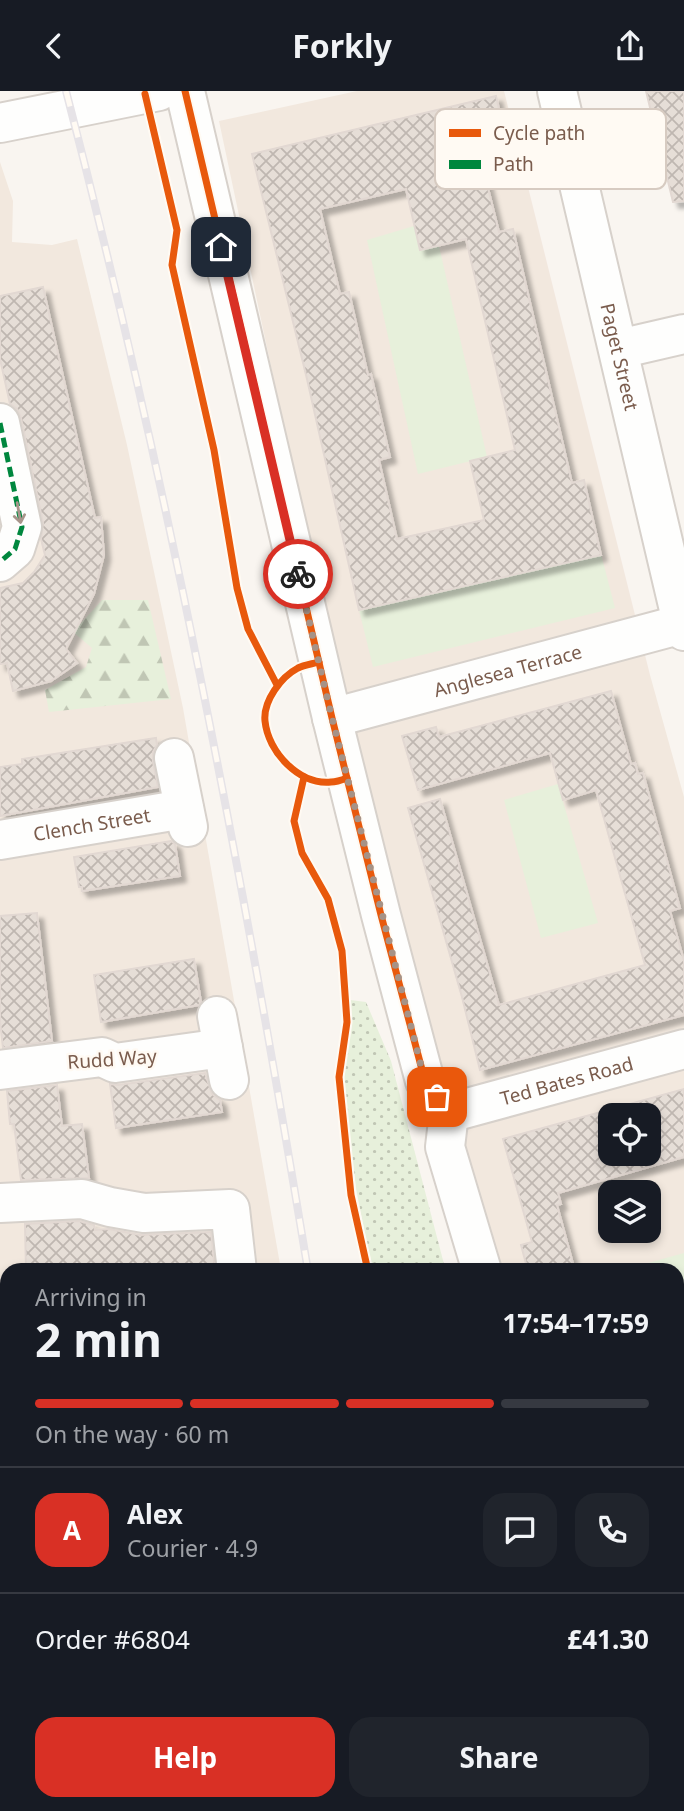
<!DOCTYPE html>
<html lang="en">
<head>
<meta charset="utf-8">
<style>
	:root { --surface:#171b24; --page:#20242c; --text:#f1f3f6; --muted:#9ea1a6; --line:#363941; --accent:#d93025 }
	body { margin:0; font-family:"Noto Sans",sans-serif; background:var(--page); color:var(--text); height:100vh; display:flex; flex-direction:column; font-size:26px; white-space:nowrap }
	* { box-sizing:border-box; margin:0 }
	p { font-size:23px; color:var(--muted) }
	.icon { flex:none; width:38px; height:38px; fill:none; stroke:currentColor; stroke-width:2; stroke-linecap:round; stroke-linejoin:round }
	.map { position:relative; flex:1; overflow:hidden }
	.details { position:absolute; left:0px; top:1172px; width:684px; height:548px; display:flex; flex-direction:column; background:var(--surface); border-radius:21px 21px 0 0; box-shadow:0 4px 10px #0003 }
	.details>* { flex:none }
	.tools { position:absolute; left:598px; top:1012px; display:grid; gap:14px }
	.tools a { display:grid; place-items:center; width:63px; height:63px; border-radius:14px; background:var(--surface); box-shadow:0 4px 10px #0003; font-size:35px }
	.pin { position:absolute; display:grid; place-items:center; width:60px; height:60px; color:#fff; margin:-30px; border-radius:14px; box-shadow:0 4px 10px #0006 }
	.courier { position:absolute; display:grid; place-items:center; width:70px; height:70px; margin:-35px; border:5px solid #d93025; border-radius:50%; background:#fff; color:#222; box-shadow:0 2px 9px #0007 }
	.overview em { font-style:normal; font-weight:700 }
	.overview div { display:flex; flex-direction:column-reverse }
	.overview { display:flex; align-items:center; justify-content:space-between; height:119px; padding:0 35px }
	h1 { font-size:46px; font-weight:700; line-height:52px }
	.bar { display:grid; grid-template-columns:repeat(4,1fr); gap:10px 7px; align-content:center; height:84px; padding:0 35px }
	.bar i { height:9px; border-radius:5px; background:var(--line) }
	.bar .current { background:var(--accent) }
	.bar p { grid-column:span 4 }
	.line { display:flex; align-items:center; gap:18px; padding:0 35px; border-top:2px solid var(--line) }
	.line div { flex:1 }
	.round { display:grid; place-items:center; flex:none; width:74px; height:74px; border-radius:21px; background:var(--page) }
	.action { display:flex; gap:14px; margin-top:auto; padding:14px 35px }
	.action a { flex:1; height:80px; border-radius:21px; background:var(--accent); color:#fff; font-size:28px; font-weight:700; line-height:80px; text-align:center }
	.action a+a { background:var(--page); color:var(--text) }
	header { display:flex; justify-content:space-between; align-items:center; height:91px; padding:0 35px; background:var(--surface); font-size:32px; font-weight:700 }
	.map>svg:first-child { display:block }
	.residential { fill:#f2e8de; fill-rule:evenodd }
	.industrial { fill:url(#industrial-grid) }
	.forest { fill:url(#forest-firs) }
	.park { fill:url(#park-dots) }
	.garden { fill:#e7f0db }
	.building { fill:url(#building-cross-hatch); stroke:#e2d8d2; stroke-width:2; fill-rule:evenodd; filter:url(#shadow) }
	.lines { fill:none; stroke-linecap:round; stroke-linejoin:round }
	.minor-casing { stroke:#d7d1cb; stroke-width:42 }
	.minor { stroke:#fefefd; stroke-width:38 }
	.rail-casing { stroke:#e6e3e7; stroke-width:8 }
	.rail { stroke:#fffaf3; stroke-width:5; stroke-dasharray:16; stroke-linecap:butt }
	.quiet { stroke:#00873e; stroke-width:5; stroke-dasharray:10 5; stroke-linecap:butt }
	.cycleway-casing { stroke:#fffaf3; stroke-width:11 }
	.cycleway { stroke:#e8590c; stroke-width:7 }
	.oneway { stroke:#a8958b }
	.done { stroke:#a69286; stroke-width:7; stroke-dasharray:0 12.6 }
	.route { stroke:#d93025; stroke-width:9 }
	.labels { text-anchor:middle; stroke-width:5; stroke-linejoin:round; paint-order:stroke }
	.street-label { font-size:19px; fill:#7a5c4d; stroke:#fffaf3 }
	.key { fill:#fffaf3; stroke:#d7cbc1; stroke-width:2 }
	.key-label { font-size:19px; fill:#7a5c4d }
</style>
</head>
<body>
<header><svg class="icon" aria-label="back" viewBox="0 0 24 24"><path d="M15 5l-7 7 7 7"/></svg>Forkly<svg class="icon" aria-label="share" viewBox="0 0 24 24"><path d="M12 15V3M7 8l5-5 5 5M5 13v7h14v-7"/></svg></header>
<div class="map">
<svg width="684" height="1720" viewBox="0 0 684 1720">
	<defs>
		<pattern id="industrial-grid" width="8" height="8" patternUnits="userSpaceOnUse" patternTransform="scale(1.75)"><rect width="8" height="8" fill="#ede5e0"/><path d="M0 4h8M4 0v8" fill="none" stroke="#c5bdb8"/></pattern>
		<pattern id="forest-firs" width="22" height="20" patternUnits="userSpaceOnUse" patternTransform="scale(1.75)"><rect width="22" height="20" fill="#e7f0db"/><path d="M5 1l3.5 6h-7zM16 11l3.5 6h-7z" fill="#c0c6b4"/></pattern>
		<pattern id="park-dots" width="8" height="8" patternUnits="userSpaceOnUse" patternTransform="scale(1.75)"><rect width="8" height="8" fill="#e7f0db"/><path d="M2 2h.1M6 6h.1" fill="none" stroke="#c0c6b4" stroke-width="1.8" stroke-linecap="round"/></pattern>
		<pattern id="building-cross-hatch" width="8" height="8" patternUnits="userSpaceOnUse" patternTransform="scale(1.75)"><rect width="8" height="8" fill="#e6ded7"/><path d="M0 0l8 8M0 8l8-8" fill="none" stroke="#bfb7b1"/></pattern>
		<filter id="shadow"><feDropShadow dx="6" dy="6" stdDeviation="2" flood-color="#0004"/></filter>
	</defs>
	<rect width="100%" height="100%" fill="#f9f5f0"/>
	<g class="residential">
		<path d="M357,0H504L650,584L684,706V1367L677,1365V1180L494,1179L327,540L219,30ZM611,1024H649V1062H611ZM611,1101H649V1139H611Z"/>
		<path d="M0,71L13,110L12,151L52,154L77,148L127,354L183,617L281,1179L7,1180V1264H0Z"/>
	</g>
	<path class="industrial" d="M402,1713H631L632,1720H403Z"/>
	<path class="forest" d="M102,509H148L171,608L49,621L45,599L86,576L92,557L73,541Z"/>
	<path class="park" d="M350,909L366,911L391,970L445,1177L434,1180L372,1179L356,1097L343,996Z"/>
	<g class="garden">
		<path d="M414,135L420,159L439,155L487,366L418,383L367,149Z"/>
		<path d="M601,463L615,517L373,576L359,519Z"/>
		<path d="M558,693L598,832L541,847L504,709Z"/>
		<path d="M684,1162V1312L677,1309V1180L623,1179Z"/>
	</g>
	<g class="building">
		<path d="M646,0H684V110L673,111Z"/>
		<path d="M496,5L514,83L486,89L499,141L513,138L572,392L584,389L601,464L359,519L307,288L252,63ZM406,98L420,159L466,148L515,359L470,370L484,429L397,448L379,369L390,366L371,283L368,284L349,201L340,203L320,118Z"/>
		<path d="M43,196L95,427L101,426L104,464L94,503L66,558L77,572L51,590L13,600L7,572L0,573V497L23,492L34,481L45,464L41,448L43,432L21,327L17,318L10,313L0,268V205Z"/>
		<path d="M611,600L631,673L635,672L638,683L643,682L680,817L670,820L684,870V924L480,979L462,906L408,717L440,708L499,914L645,874L596,699L563,709L550,662L418,699L402,645L436,636L439,646Z"/>
		<path d="M156,647L157,654L153,661V671L158,696L0,725V676L22,673V668Z"/>
		<path d="M171,750L175,753L180,785L82,800V796H79L74,766Z"/>
		<path d="M37,822L52,950L3,957L0,930V825Z"/>
		<path d="M194,868L201,911L199,914L101,931L94,884Z"/>
		<path d="M205,982L212,1003L220,1009L222,1021L116,1037L110,993L118,994Z"/>
		<path d="M57,994L62,1035L82,1033L89,1087L21,1089L14,1033H10L7,1000Z"/>
		<path d="M684,998V1066L558,1102L561,1113L557,1114L575,1180H528L521,1154L532,1151L503,1048ZM611,1024H649V1062H611Z"/>
		<path d="M79,1130L94,1134L95,1139L109,1138L140,1144L211,1141L215,1180H26L25,1133Z"/>
	</g>
	<g class="lines">
		<g class="minor-casing">
			<g id="minor">
				<path d="M185,0L332,627L381,824L425,990L449,1022"/>
				<path id="s1" d="M557,0L684,540"/>
				<path d="M0,32L159,0"/>
				<path d="M619,258L684,243"/>
				<path d="M0,332L22,436L15,458L0,471"/>
				<path id="s2" d="M332,627L682,533"/>
				<path d="M174,667L188,736"/>
				<path id="s3" d="M0,749L184,718"/>
				<path d="M217,925L229,989"/>
				<path d="M0,979L102,966L115,972L223,957"/>
				<path id="s4" d="M449,1022L684,958"/>
				<path d="M449,1022L445,1056L482,1180"/>
				<path d="M0,1112L82,1108L110,1116L144,1122L230,1118L237,1180"/>
				<path d="M0,1348L2,1328"/>
				<path d="M677,1417L684,1418"/>
				<path d="M0,1559H7"/>
				<path d="M670,1713L671,1720"/>
			</g>
		</g>
		<use href="#minor" class="minor"/>
		<g class="rail-casing">
			<g id="rail">
				<path d="M66,0C167,388 243,784 308,1180"/>
				<path d="M386,1713L387,1720"/>
			</g>
		</g>
		<use href="#rail" class="rail"/>
		<path class="quiet" d="M0,332L22,436L15,458L0,471"/>
		<g class="cycleway-casing">
			<g id="cycleway">
				<path d="M185,0L332,627L381,824L425,990L449,1022"/>
				<path d="M145,3L177,139L172,174L214,359L237,497L248,538L277,594"/>
				<path d="M319,571C312,573 304,574 298,577C281,586 263,610 265,630C268,661 299,694 331,691C336,691 342,689 347,687"/>
				<path d="M304,686L294,730L302,762L328,808L342,860L347,931L339,986L351,1104L368,1180"/>
			</g>
		</g>
		<use href="#cycleway" class="cycleway"/>
	</g>
	<defs><path id="oneway-shaft" d="M-6 0H5M1.5-3L5.5 0L1.5 3" fill="none" stroke-width="1.6" stroke-linecap="round" stroke-linejoin="round" transform="scale(1.75)"/></defs>
	<use class="oneway" href="#oneway-shaft" transform="translate(19 422) rotate(80)"/>
	<g class="lines">
		<path class="done" d="M298,483L332,627L425,990L437,1006"/>
		<path class="route" d="M221,156L298,483"/>
	</g>
	<g class="labels">
		<g class="street-label">
			<text dy="7" stroke="none"><textPath href="#s1" startOffset="273">Paget Street</textPath></text>
			<text dy="7" stroke="none"><textPath href="#s2" startOffset="182">Anglesea Terrace</textPath></text>
			<text dy="7" stroke="none"><textPath href="#s3" startOffset="93">Clench Street</textPath></text>
			<text transform="translate(112 968) rotate(-4)" y="7">Rudd Way</text>
			<text dy="7" stroke="none"><textPath href="#s4" startOffset="122">Ted Bates Road</textPath></text>
		</g>
	</g>
	<rect x="435" y="18" width="231" height="80" rx="10" class="key"/>
	<rect x="449" y="38" width="32" height="8" fill="#e8590c"/>
	<rect x="449" y="69" width="32" height="9" fill="#00873e"/>
	<g class="key-label">
		<text x="493" y="49">Cycle path</text>
		<text x="493" y="80">Path</text>
	</g>
</svg>
<div class="tools">
<a><svg class="icon" aria-label="locate" viewBox="0 0 24 24"><circle cx="12" cy="12" r="6"/><path d="M12 2v4M12 18v4M2 12h4M18 12h4"/></svg></a>
<a><svg class="icon" aria-label="layers" viewBox="0 0 24 24"><path d="M12 4l9 5-9 5-9-5zM3 14l9 5 9-5"/></svg></a>
</div>
<div class="pin" style="left:437px;top:1006px;background:#ea580c"><svg class="icon" aria-label="bag" viewBox="0 0 24 24"><path d="M5 8h14l-1 12H6zM9 8a3 3 0 0 1 6 0"/></svg></div>
<div class="pin" style="left:221px;top:156px;background:#1f2937"><svg class="icon" aria-label="home" viewBox="0 0 24 24"><path d="M3 11l9-7 9 7M6 9v11h12V9"/></svg></div>
<div class="courier" style="left:298px;top:483px"><svg class="icon" aria-label="bike" viewBox="0 0 24 24"><circle cx="6" cy="16" r="4"/><circle cx="18" cy="16" r="4"/><path d="M6 16l4-8h5l3 8M10 8l3 8H6M13 5h3"/></svg></div>
<section class="details">
<div class="overview"><div><h1>2 min</h1><p>Arriving in</p></div><em>17:54–17:59</em></div>
<div class="bar"><i class="current"></i><i class="current"></i><i class="current"></i><i></i><p>On the way · 60 m</p></div>
<div class="line" style="height:126px"><b class="round" style="background:var(--accent);color:#fff">A</b><div><b>Alex</b><p>Courier · 4.9</p></div><a class="round"><svg class="icon" aria-label="chat" viewBox="0 0 24 24"><path d="M4 5h16v11H9l-5 4z"/></svg></a><a class="round"><svg class="icon" aria-label="phone" viewBox="0 0 24 24"><path d="M5 4h4l2 5-3 2q2 4 5 5l2-3 5 2v4C11 20 4 13 5 4z"/></svg></a></div>
<div class="line" style="height:91px"><div>Order #6804</div><b>£41.30</b></div>
<div class="action"><a>Help</a><a>Share</a></div>
</section>
</div>
</body>
</html>
